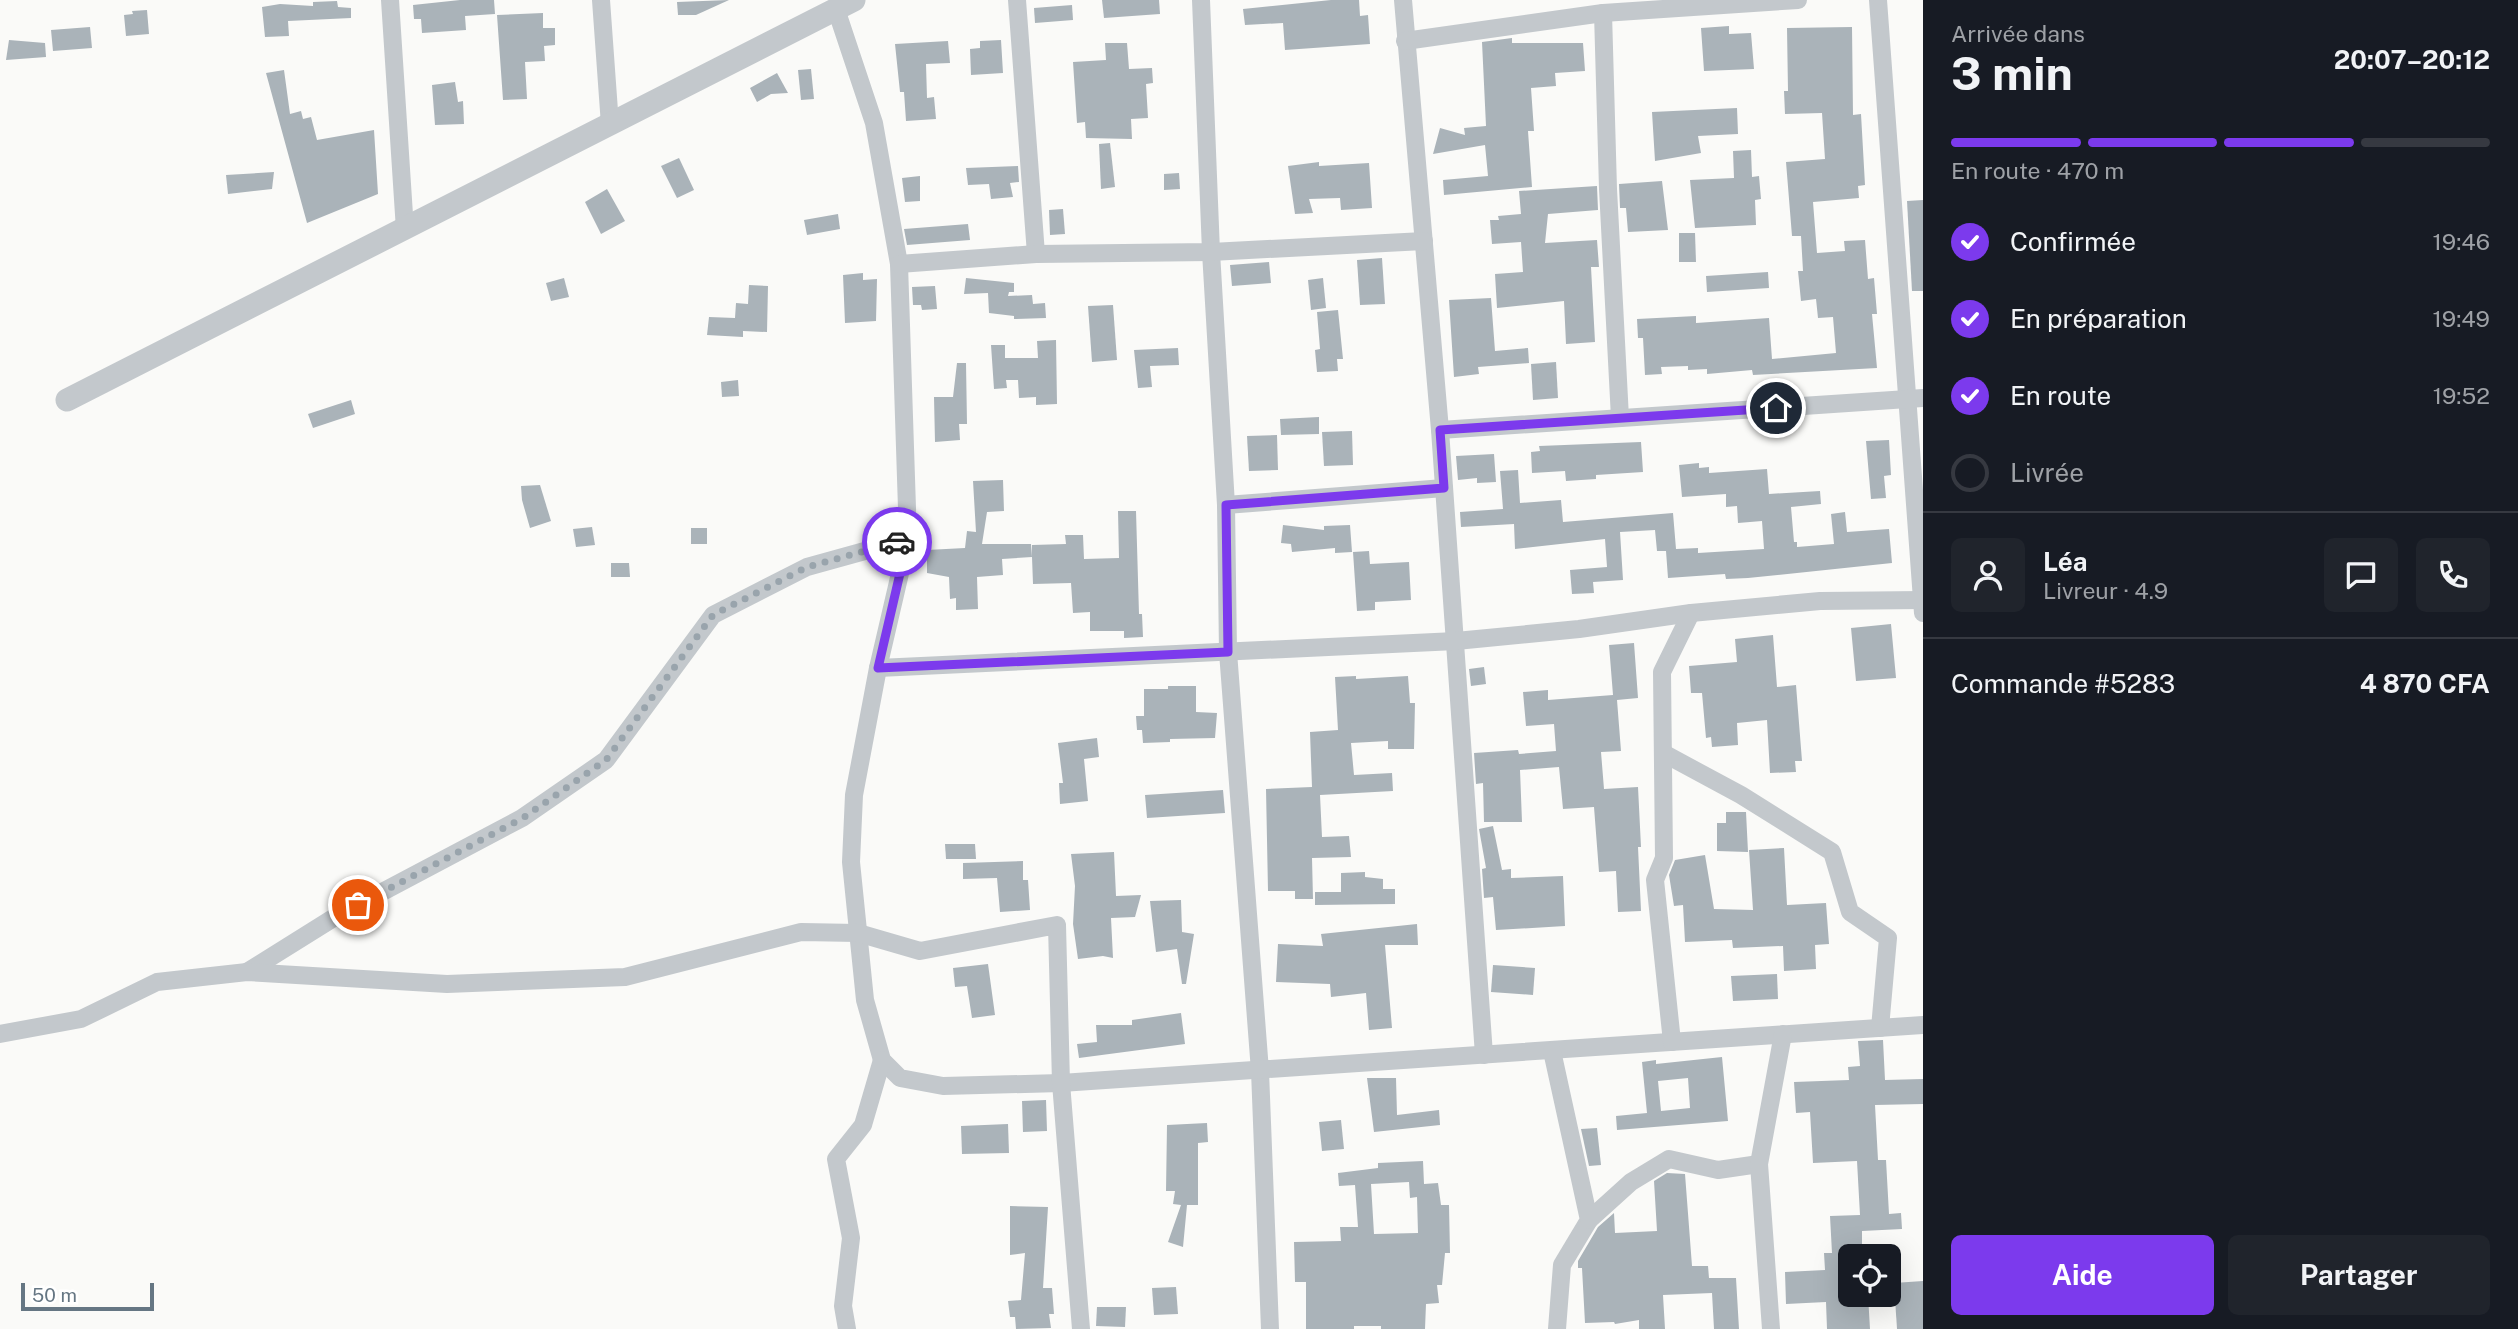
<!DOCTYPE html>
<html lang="fr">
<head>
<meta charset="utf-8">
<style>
	:root { --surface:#171b24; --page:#20242c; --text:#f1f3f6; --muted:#9ea1a6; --line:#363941; --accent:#7c3aed }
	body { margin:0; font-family:"Public Sans",sans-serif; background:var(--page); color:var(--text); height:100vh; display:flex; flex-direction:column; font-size:26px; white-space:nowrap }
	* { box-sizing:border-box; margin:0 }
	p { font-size:23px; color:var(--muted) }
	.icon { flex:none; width:38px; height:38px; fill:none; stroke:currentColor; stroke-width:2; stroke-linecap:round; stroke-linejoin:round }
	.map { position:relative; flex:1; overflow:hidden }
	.sheet { display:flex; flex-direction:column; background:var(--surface); width:595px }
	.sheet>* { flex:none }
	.controls { position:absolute; left:1838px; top:1244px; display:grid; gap:14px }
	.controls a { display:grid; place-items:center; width:63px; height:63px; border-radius:10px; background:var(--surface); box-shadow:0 7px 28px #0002; font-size:35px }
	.scale { position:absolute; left:21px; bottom:18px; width:133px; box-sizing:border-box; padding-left:7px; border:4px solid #657683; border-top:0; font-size:19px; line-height:24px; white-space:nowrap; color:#657683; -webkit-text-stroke:5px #fff; paint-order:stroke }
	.pin { position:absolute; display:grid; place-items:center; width:60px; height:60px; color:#fff; margin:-30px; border:4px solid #fff; border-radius:50%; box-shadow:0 2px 7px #0007 }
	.courier { position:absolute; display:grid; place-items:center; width:70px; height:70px; margin:-35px; border:5px solid #7c3aed; border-radius:50%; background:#fff; color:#222; box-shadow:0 2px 9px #0007 }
	.overview em { font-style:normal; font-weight:700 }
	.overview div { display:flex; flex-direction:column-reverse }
	.overview { display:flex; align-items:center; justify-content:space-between; height:119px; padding:0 28px }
	h1 { font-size:46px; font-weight:700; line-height:52px }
	.bar { display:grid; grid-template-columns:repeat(4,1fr); gap:10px 7px; align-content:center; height:84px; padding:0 28px }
	.bar i { height:9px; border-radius:5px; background:var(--line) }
	.bar .selected { background:var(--accent) }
	.bar p { grid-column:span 4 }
	.line { display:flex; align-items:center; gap:18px; padding:0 28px; border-top:2px solid var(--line) }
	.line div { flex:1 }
	.round { display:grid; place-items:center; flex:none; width:74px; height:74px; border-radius:10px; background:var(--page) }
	ol { padding:0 28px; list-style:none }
	li { display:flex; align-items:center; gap:21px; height:77px }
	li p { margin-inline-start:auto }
	li .icon { padding:7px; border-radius:50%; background:var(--accent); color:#fff; stroke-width:4 }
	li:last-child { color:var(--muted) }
	li i { width:38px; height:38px; border:4px solid var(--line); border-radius:50% }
	.primary-button { display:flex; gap:14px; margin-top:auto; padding:14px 28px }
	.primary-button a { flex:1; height:80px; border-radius:10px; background:var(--accent); color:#fff; font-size:28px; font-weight:700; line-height:80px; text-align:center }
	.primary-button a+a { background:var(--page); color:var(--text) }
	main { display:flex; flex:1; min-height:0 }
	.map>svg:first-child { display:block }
	.building { fill:#aab3b9; fill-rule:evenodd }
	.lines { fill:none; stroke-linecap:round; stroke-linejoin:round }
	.minor { stroke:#c3c8cc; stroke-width:18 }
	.tertiary { stroke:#c3c8cc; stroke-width:23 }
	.done { stroke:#99a4ac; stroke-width:7; stroke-dasharray:0 12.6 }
	.route { stroke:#7c3aed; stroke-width:9 }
</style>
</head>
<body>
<main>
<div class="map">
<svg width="1923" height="1329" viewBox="0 0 1923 1329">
	<rect width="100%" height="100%" fill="#fafaf8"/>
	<g class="building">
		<path d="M460,0H494L495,14L465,16L466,30L422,33L421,19H414L413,5Z"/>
		<path d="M729,0L696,15H678L677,2Z"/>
		<path d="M1102,0H1159L1160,14L1104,18Z"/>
		<path d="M1331,0H1359L1360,16L1368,15L1370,44L1285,50L1283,23L1245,25L1243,9Z"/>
		<path d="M337,1L338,7L351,8V18L288,21L289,36L265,37L262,7L280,4L313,6V2Z"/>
		<path d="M1072,5L1073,20L1035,23L1034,8Z"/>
		<path d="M147,10L149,34L126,36L124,15L133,14L132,11Z"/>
		<path d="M543,13V28H555V45L544,46L545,61L525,62L527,99L503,100L497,15Z"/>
		<path d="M1729,26V34L1751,33L1754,69L1704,71L1701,28Z"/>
		<path d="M90,27L92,48L53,51L51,30Z"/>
		<path d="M1852,27L1853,115L1861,114L1865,185L1858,186L1859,198L1813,202L1817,253L1845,251L1844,241L1865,240L1868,279L1874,278L1877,314H1872L1877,368L1753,375L1752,370L1707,374V369L1688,370V366L1661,367L1662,374L1645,375L1643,338H1638L1637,319L1696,316V323L1769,318L1772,359L1836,353L1833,317L1818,318L1816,299L1801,301L1798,271H1803L1801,236H1792L1786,162L1825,159L1822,113L1785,114L1784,91H1788L1787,28Z"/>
		<path d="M1512,38V43H1583L1585,71L1555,73L1556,86L1531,88L1534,131H1528L1532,187L1444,195L1443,180L1488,176L1485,145L1433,154L1440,128L1465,135L1464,128L1486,126L1482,42Z"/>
		<path d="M9,40L45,43L46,57L6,60Z"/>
		<path d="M1001,40L1003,73L971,75L970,49L980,48V41Z"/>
		<path d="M948,41L950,63L926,64L927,98L934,97L936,119L906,121L904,92H900L895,44Z"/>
		<path d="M1105,43H1127L1129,69L1152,68L1153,83L1146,84L1148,118L1131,119L1132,139L1086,138L1085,122L1077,123L1073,62L1106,60Z"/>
		<path d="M811,69L814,99L801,100L798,70Z"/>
		<path d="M284,70L290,114L301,111L303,119L311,117L317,140L374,130L378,194L307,223L266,73Z"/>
		<path d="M777,73L788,93L771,94L757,102L750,88Z"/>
		<path d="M455,82L458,102L463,101L464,124L435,125L432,85Z"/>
		<path d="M1737,108L1738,134L1698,136L1701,153L1655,161L1652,112Z"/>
		<path d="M1110,143L1115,187L1101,189L1099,144Z"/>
		<path d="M1751,150L1752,177L1759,176L1761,199L1755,200L1756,225L1695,228L1690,180L1734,178L1733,151Z"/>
		<path d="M679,158L694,190L677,198L661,166Z"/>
		<path d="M1319,162V166L1369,163L1372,208L1341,210L1340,198L1309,199L1313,213L1295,214L1288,166Z"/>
		<path d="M1018,166L1019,182L1010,183L1013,197L991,199L989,184L968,185L966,168Z"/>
		<path d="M274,172L272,189L228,194L226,175Z"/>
		<path d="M1179,173L1180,189L1164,190V174Z"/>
		<path d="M920,176V201L905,202L902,178Z"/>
		<path d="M1662,181L1668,230L1628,232L1626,208H1620L1619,184Z"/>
		<path d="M1597,186L1598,210L1548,214L1545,243L1597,240L1599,267H1591L1595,342L1566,344L1564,301L1497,308L1495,274L1523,272L1521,242L1492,244L1490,220H1499L1498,216L1521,214L1519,191Z"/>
		<path d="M607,189L625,221L601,234L585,202Z"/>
		<path d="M1923,200V291H1912L1907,201Z"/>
		<path d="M1063,209L1065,234L1050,235L1049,210Z"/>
		<path d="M838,214L840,229L807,235L804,220Z"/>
		<path d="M968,224L970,240L907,245L904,229Z"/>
		<path d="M1679,233H1695L1696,262H1679Z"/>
		<path d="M1382,258L1385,304L1360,305L1357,260Z"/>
		<path d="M1269,262L1271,283L1232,286L1230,265Z"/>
		<path d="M1768,272L1769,288L1707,292L1706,276Z"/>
		<path d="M863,273V280L877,279L876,321L845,323L843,275Z"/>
		<path d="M564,278L569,297L551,301L546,283Z"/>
		<path d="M966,278L1014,283V292H1009L1008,296L1032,295L1033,304L1045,303L1046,318L1014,319V316L989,313L988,293L964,294Z"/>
		<path d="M1323,278L1326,308L1311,310L1308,280Z"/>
		<path d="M749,285L768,286L767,332L743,331V337L707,335L709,317L735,318L736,303L748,304Z"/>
		<path d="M935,286L937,309L922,310L921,305H913L912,287Z"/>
		<path d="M1491,298L1495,351L1528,348L1529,363L1478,367L1479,374L1454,377L1449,300Z"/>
		<path d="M1113,305L1117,360L1092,362L1088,306Z"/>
		<path d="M1338,310L1343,359H1337L1338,371L1317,372L1315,350L1320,349L1317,312Z"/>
		<path d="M1056,340L1057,404L1036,405V397L1019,398L1018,380H1006L1007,388L994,389L991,345H1005V358H1038L1037,341Z"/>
		<path d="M1178,348L1179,365L1150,366L1152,387L1138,388L1134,350Z"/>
		<path d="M1556,362L1558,398L1533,400L1531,364Z"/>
		<path d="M957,363H966L967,424H959L960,440L935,442L934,397H953Z"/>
		<path d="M738,380L739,396L722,397L721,382Z"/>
		<path d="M351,400L355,414L313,428L308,414Z"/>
		<path d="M1319,417V434L1281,435L1280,419Z"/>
		<path d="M1352,431L1353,465L1324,466L1322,432Z"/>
		<path d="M1277,435L1278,470L1249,471L1247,436Z"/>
		<path d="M1889,440L1891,475L1884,476L1886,498L1871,499L1866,441Z"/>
		<path d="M1641,442L1643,472L1596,475V479L1566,481L1565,471L1532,473L1531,452L1540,451L1539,446Z"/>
		<path d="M1494,454L1496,482L1477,483V478L1458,480L1456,456Z"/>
		<path d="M1699,463V468L1709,467V473L1767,469L1769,494L1820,491L1821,504L1791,507L1794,542H1797V547L1834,544L1831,514L1845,512L1847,532L1889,529L1892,563L1748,578L1726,579L1725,574L1668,578L1666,551H1657L1655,530L1620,532L1623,580L1593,582L1594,593L1572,594L1570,570L1607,567L1605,539L1515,549L1514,524L1461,527L1460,512L1503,509L1500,471L1518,470L1520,503L1561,500L1563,522L1673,513L1676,549L1698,548V553L1764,549L1762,521L1738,523L1737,506L1726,507V494L1682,497L1679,465Z"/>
		<path d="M1003,480L1004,511L987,512L982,544H1031L1032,557V545L1066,544L1065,535H1083L1084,559L1119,558L1118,511H1136L1139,614H1142L1143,637L1124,638V631H1090V612L1073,613L1071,583L1033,584L1032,557L1002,559L1003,575L977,577L978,609L956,610V598L950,599L949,577L927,573V550L965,548L967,531L976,532L973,481Z"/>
		<path d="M540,485L551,521L530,528L522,500L521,486Z"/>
		<path d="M1283,525L1324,530V526L1350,525L1352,552L1335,553V548L1292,552L1291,544L1281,543Z"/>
		<path d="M592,527L595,545L576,547L573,529Z"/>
		<rect x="691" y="528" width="16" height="16"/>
		<path d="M1369,551L1370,564L1409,562L1411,600L1375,602V610L1357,611L1353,552Z"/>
		<path d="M611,563H629L630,577H611Z"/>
		<path d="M1891,624L1896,678L1856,681L1851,628Z"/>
		<path d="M1773,635L1777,687L1796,685L1802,761H1795L1796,772L1770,773L1767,720L1737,723L1738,745L1712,747L1711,737L1706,738L1702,693H1691L1689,666L1737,662L1735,639Z"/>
		<path d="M1634,643L1638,698L1617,700L1621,751L1601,752L1604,789L1638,787L1641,847H1638L1641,911L1618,912L1616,871L1599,872L1594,807L1563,809L1559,767L1520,770L1522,822H1484L1483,783L1476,784L1474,753L1518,750L1519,754L1556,751L1554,724L1526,726L1523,692L1548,690V700L1613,695L1609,645Z"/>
		<path d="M1484,667L1486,684L1471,686L1469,669Z"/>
		<path d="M1356,676V679L1408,676L1410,703H1415L1414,749H1388V741L1351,743L1354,775L1392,773L1393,791L1320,795L1322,837L1349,836L1351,857L1312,858L1313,899H1295V891H1268L1266,789L1312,787L1310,732L1338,730L1335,677Z"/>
		<path d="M1168,686H1196V712L1217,713L1215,738L1170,739V742L1143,743L1142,730H1137L1136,716H1144V689H1168Z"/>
		<path d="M1097,738L1099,757L1084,759L1088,801L1060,804L1059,783H1063L1058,743Z"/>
		<path d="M1223,790L1225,813L1147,818L1145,795Z"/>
		<path d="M1726,812H1746L1748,852L1717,851V823H1726Z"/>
		<path d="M1493,826L1502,870L1511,869V878L1563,876L1565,926L1496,930L1493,897L1484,898L1482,869L1486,868L1479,829Z"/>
		<path d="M945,844H975L976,859H946Z"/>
		<path d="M1784,848L1787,905L1826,903L1829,944L1815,945L1816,969L1784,971L1783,946L1733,948L1732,940L1685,942L1683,905L1674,906L1669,875L1675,860L1705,855L1714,909L1753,910L1749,850Z"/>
		<path d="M1114,852L1116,896L1141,895L1135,917L1111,918L1113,958L1103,956L1078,959L1073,924L1075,886L1071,854Z"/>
		<path d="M1023,861V880H1028L1030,910L1000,912L997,878L963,879V863Z"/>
		<path d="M1365,872V877L1383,879V889H1395V904L1315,905V892H1341V873Z"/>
		<path d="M1181,900L1182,932L1194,934L1186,984H1182L1177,949L1156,952L1150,901Z"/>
		<path d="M1417,924L1418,945H1385L1392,1028L1369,1030L1366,993L1331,997L1330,984L1276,982L1278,944L1323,946L1321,934Z"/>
		<path d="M988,964L995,1015L972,1018L967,986L955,987L953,968Z"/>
		<path d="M1493,965L1535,968L1533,995L1491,992Z"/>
		<path d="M1777,974L1778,999L1733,1001L1731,976Z"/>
		<path d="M1181,1013L1185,1044L1079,1058L1077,1044L1097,1042L1096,1025H1132V1020Z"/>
		<path d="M1883,1040L1885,1080L1923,1079V1104L1875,1105L1878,1160H1886L1889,1214L1901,1213L1902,1229L1862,1231V1256H1850V1295H1868L1870,1329H1827L1826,1302L1786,1304L1785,1272L1825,1270L1824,1253H1832L1830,1216L1860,1215L1857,1161L1813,1163L1810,1112L1796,1113L1794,1082L1849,1080L1848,1067L1860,1066L1858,1041Z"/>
		<path d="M1722,1057L1728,1121L1617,1130L1616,1116L1647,1113L1642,1062L1656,1060V1064ZM1688,1078L1690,1108L1661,1111L1658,1081Z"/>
		<path d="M1367,1078H1396L1397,1115L1439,1110L1440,1125L1374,1132Z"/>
		<path d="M1046,1100L1047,1131L1023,1132L1022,1101Z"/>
		<path d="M1341,1120L1344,1149L1322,1151L1319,1122Z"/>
		<path d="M1207,1123L1208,1142L1198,1143V1205H1187L1183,1247L1168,1242L1181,1205L1173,1204L1175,1191H1166L1167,1125Z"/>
		<path d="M1008,1124L1009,1153L962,1154L961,1126Z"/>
		<path d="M1597,1128L1601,1165L1589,1166L1581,1129Z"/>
		<path d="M1423,1161L1424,1184L1438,1183L1441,1205H1449L1450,1253H1445L1442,1285H1437L1439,1303L1426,1304L1425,1329H1381V1326H1354V1329H1306V1282H1295L1294,1242L1341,1241L1340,1227H1358L1355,1185L1339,1186L1338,1173L1378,1168V1163ZM1409,1182L1410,1198L1417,1197L1418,1233L1374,1234L1371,1184Z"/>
		<path d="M1667,1173L1685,1174L1692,1266H1708L1709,1278H1736L1739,1329H1714L1712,1293L1663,1295L1665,1329H1639V1320L1615,1324L1614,1322L1585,1323L1582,1268H1578V1261L1598,1227L1614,1213L1615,1233L1657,1231L1654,1181Z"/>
		<path d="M1010,1206L1048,1207L1043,1288H1052L1054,1314H1049L1051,1328L1016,1329L1015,1317H1010L1008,1301L1021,1300L1025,1253L1010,1255Z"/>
		<path d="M1923,1281V1329H1897L1894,1283Z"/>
		<path d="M1176,1287L1178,1314L1154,1315L1152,1288Z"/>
		<path d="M1097,1307H1126L1125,1327L1096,1326Z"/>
	</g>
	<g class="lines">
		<g class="minor">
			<path d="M390,0L405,230"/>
			<path d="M601,0L610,125"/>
			<path d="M1017,0L1036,254"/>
			<path d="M1201,0L1211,252L1226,505L1228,652L1260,1071L1270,1329"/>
			<path d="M1403,0L1440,430L1484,1055"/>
			<path d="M1878,0L1923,613"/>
			<path d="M836,9L874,123L899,264L908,539L878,668L854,795L851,862L865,1000L882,1060L900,1078L943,1086L1061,1083L1923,1025"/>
			<path d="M1603,13L1608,189L1620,418"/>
			<path d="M1405,41L1603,13L1798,0"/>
			<path d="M899,264L1036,254L1211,252L1424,241"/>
			<path d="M1440,430L1923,398"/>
			<path d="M1226,505L1444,488"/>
			<path d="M878,668L1456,641L1579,629L1691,613L1820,601L1923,600"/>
			<path d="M1663,753L1741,795L1832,852L1850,912L1888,938L1880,1028"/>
			<path d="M247,972L335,917L522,818L606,760L713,615L807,567L908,539"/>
			<path d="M0,1034L81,1019L157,982L247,972L447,984L625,977L801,932L858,933L920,951L1057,925L1061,1083L1081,1329"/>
			<path d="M1672,1042L1655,880L1664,858L1662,672L1691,613"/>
			<path d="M1552,1051L1589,1220L1562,1265L1557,1329"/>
			<path d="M1589,1220L1631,1182L1669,1159L1718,1170L1759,1164"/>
			<path d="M847,1329L843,1306L851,1238L836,1159L863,1125L882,1060"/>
			<path d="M1771,1329L1759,1164L1783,1034"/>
		</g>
		<path class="tertiary" d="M67,400L854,0"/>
	</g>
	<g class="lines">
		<path class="done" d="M358,905L523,818L606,760L713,615L807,567L897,542"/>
		<path class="route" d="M897,542L908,539L878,668L1228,652L1226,505L1444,488L1440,430L1776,408"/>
	</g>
</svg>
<div class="controls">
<a><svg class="icon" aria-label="locate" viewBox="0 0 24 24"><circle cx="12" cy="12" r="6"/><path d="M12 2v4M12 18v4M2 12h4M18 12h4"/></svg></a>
</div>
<div class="scale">50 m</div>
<div class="pin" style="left:358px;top:905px;background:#ea580c"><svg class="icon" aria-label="bag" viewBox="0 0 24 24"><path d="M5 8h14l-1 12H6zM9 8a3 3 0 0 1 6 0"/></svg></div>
<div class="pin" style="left:1776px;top:408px;background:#1f2937"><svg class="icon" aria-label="home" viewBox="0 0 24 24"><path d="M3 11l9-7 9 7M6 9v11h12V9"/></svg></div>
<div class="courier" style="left:897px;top:542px"><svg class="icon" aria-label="car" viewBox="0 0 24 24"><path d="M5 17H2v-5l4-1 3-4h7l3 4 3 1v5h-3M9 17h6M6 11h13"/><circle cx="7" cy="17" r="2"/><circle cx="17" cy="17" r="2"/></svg></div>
</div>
<section class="sheet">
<div class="overview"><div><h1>3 min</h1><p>Arrivée dans</p></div><em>20:07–20:12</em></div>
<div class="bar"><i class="selected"></i><i class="selected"></i><i class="selected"></i><i></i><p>En route · 470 m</p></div>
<ol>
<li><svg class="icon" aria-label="check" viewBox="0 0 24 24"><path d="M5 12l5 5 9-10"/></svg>Confirmée<p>19:46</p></li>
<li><svg class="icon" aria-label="check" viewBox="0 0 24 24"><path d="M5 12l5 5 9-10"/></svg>En préparation<p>19:49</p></li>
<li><svg class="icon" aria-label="check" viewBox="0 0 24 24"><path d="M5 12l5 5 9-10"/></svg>En route<p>19:52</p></li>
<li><i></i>Livrée</li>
</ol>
<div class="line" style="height:126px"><a class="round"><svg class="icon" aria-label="person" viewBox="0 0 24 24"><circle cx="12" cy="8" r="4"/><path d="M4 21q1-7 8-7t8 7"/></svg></a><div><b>Léa</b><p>Livreur · 4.9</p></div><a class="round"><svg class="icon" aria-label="chat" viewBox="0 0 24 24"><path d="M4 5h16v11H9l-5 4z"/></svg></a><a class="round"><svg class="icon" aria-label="phone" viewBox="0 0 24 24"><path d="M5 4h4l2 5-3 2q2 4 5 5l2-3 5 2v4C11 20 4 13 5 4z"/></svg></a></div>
<div class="line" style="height:91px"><div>Commande #5283</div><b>4 870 CFA</b></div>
<div class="primary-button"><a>Aide</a><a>Partager</a></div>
</section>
</main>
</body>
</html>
